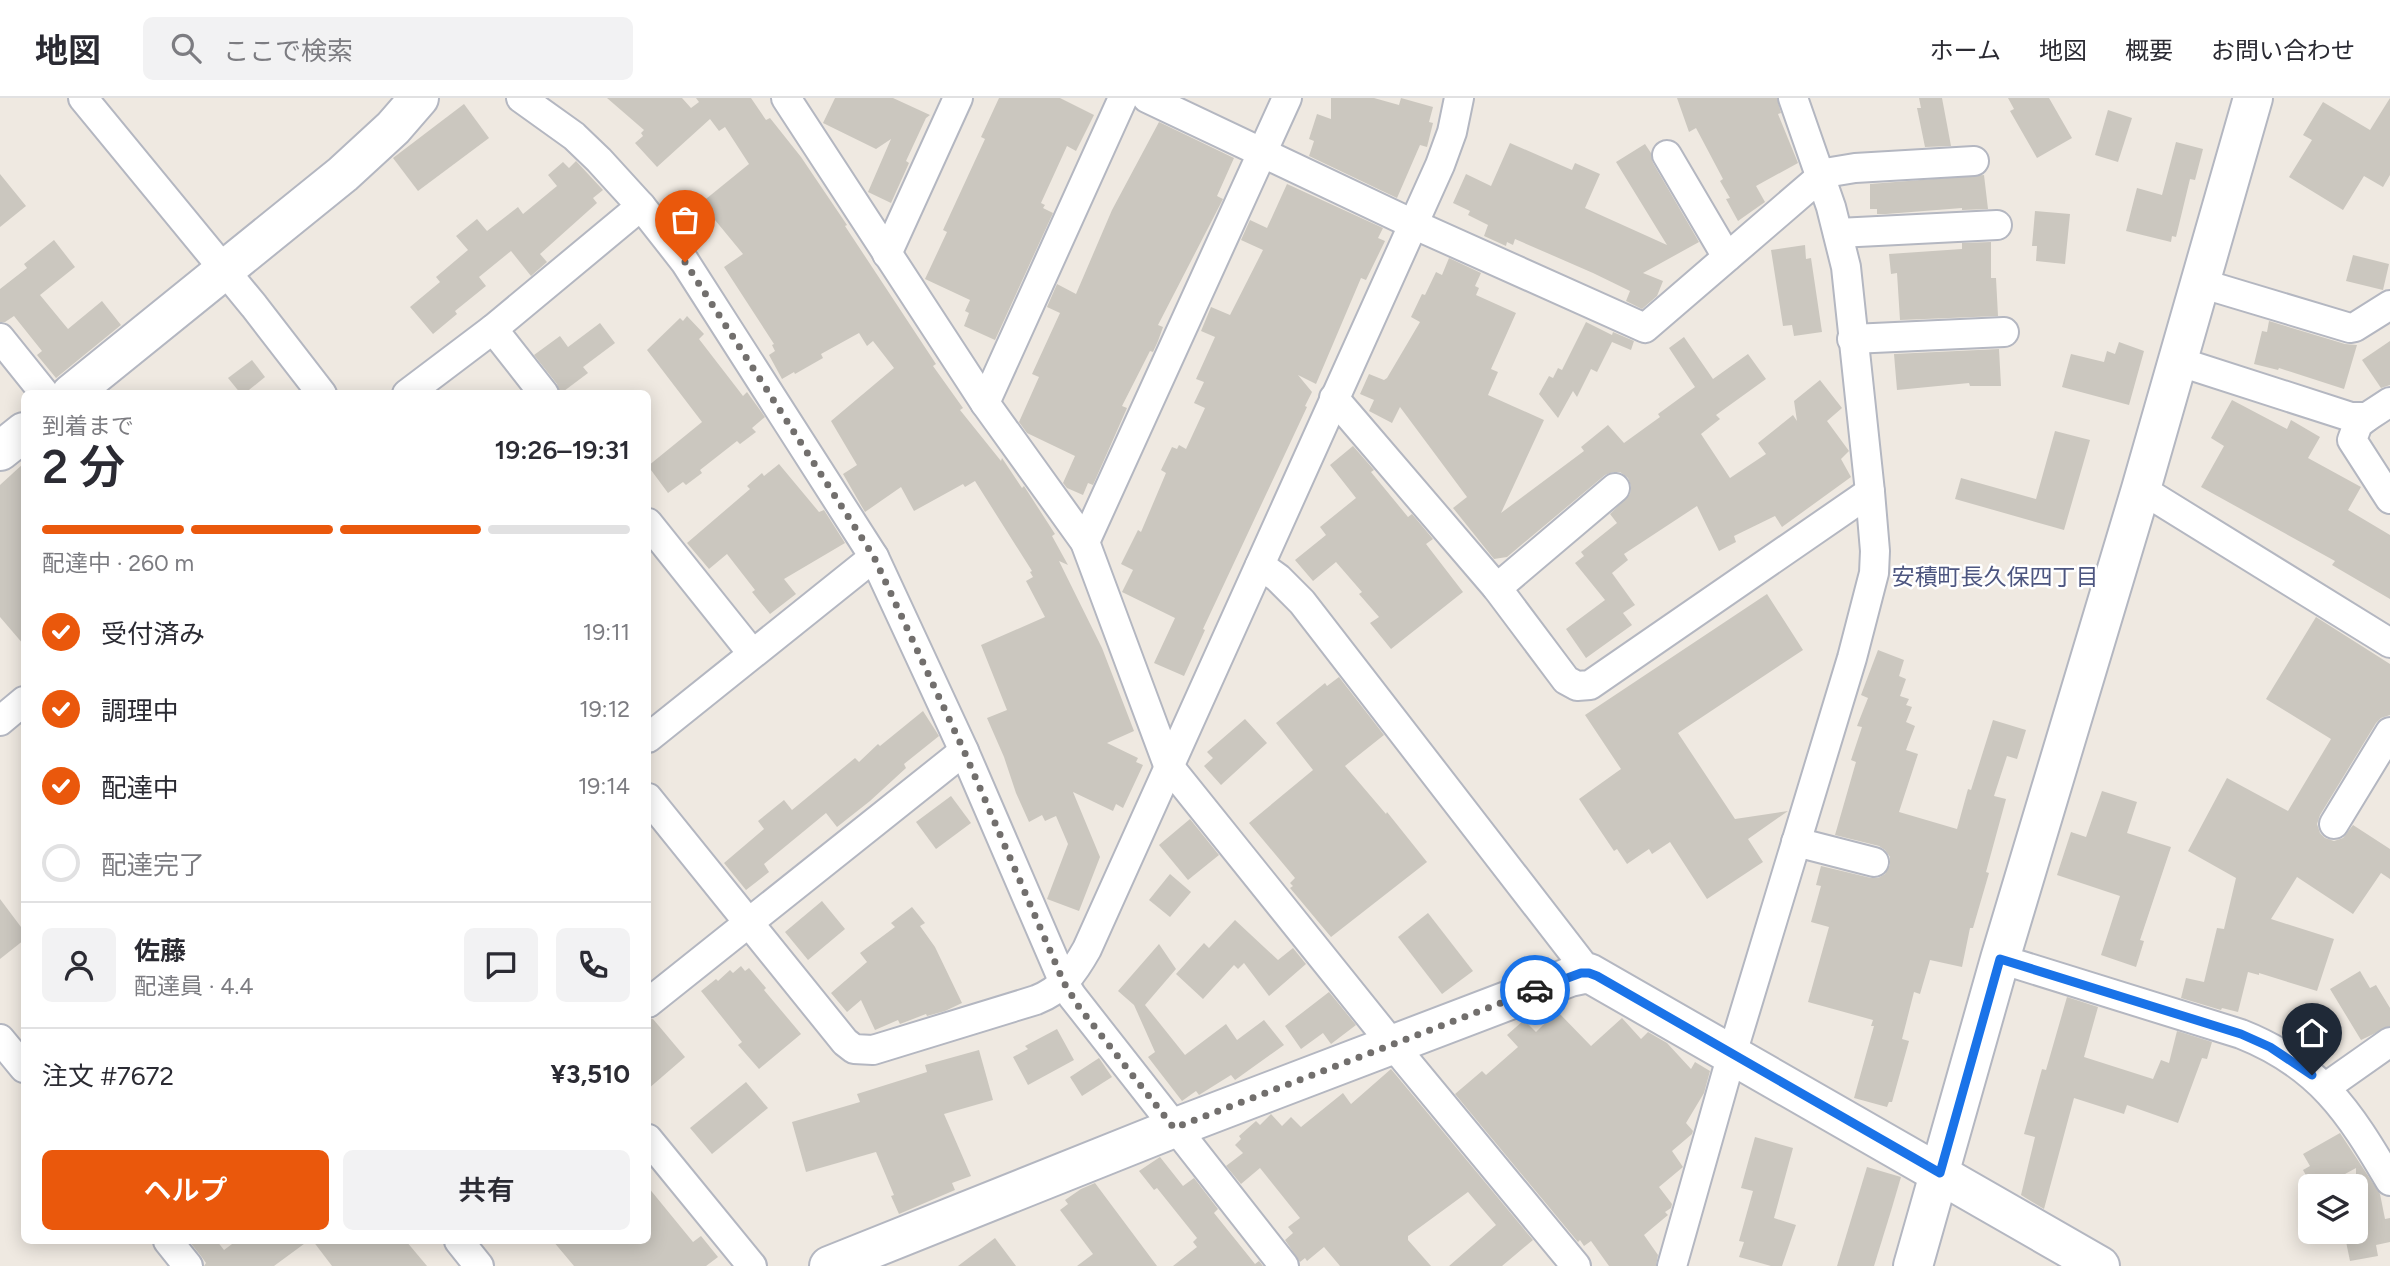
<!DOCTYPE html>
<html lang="ja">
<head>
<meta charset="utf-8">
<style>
	:root { --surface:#fff; --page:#f2f2f3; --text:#2b2b33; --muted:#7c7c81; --line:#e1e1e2; --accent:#ea580c }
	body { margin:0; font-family:Figtree,"Noto Sans JP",sans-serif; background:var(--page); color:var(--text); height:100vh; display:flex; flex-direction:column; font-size:26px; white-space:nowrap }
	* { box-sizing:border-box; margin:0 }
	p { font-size:23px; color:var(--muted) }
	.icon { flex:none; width:38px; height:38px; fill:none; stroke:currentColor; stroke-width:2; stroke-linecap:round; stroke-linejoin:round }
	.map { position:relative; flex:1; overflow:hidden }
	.details { position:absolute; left:21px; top:292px; width:630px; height:854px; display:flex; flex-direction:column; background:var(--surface); border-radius:10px; box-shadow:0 4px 18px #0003 }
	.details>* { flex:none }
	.fabs { position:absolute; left:2298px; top:1076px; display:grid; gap:14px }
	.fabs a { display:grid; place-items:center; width:70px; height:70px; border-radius:10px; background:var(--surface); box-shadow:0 4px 18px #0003; font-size:35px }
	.pin { position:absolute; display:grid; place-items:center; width:60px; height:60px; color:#fff; margin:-72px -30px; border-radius:50% 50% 50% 0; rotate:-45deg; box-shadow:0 0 7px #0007 }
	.pin .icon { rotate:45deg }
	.courier { position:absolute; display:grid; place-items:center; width:70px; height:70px; margin:-35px; border:5px solid #1a73e8; border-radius:50%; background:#fff; color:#222; box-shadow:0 2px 9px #0007 }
	.headline em { font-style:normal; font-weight:600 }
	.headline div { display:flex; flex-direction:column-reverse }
	.headline { display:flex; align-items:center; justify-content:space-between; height:119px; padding:0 21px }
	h1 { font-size:46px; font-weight:600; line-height:52px }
	.bar { display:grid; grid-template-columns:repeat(4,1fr); gap:10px 7px; align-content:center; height:84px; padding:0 21px }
	.bar i { height:9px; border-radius:5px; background:var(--line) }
	.bar .selected { background:var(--accent) }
	.bar p { grid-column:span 4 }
	.line { display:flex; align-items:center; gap:18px; padding:0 21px; border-top:2px solid var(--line) }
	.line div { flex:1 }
	.round { display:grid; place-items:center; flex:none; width:74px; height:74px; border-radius:10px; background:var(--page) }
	ol { padding:0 21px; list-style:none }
	li { display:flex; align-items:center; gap:21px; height:77px }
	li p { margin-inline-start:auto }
	li .icon { padding:7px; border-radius:50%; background:var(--accent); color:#fff; stroke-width:4 }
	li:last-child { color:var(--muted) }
	li i { width:38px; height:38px; border:4px solid var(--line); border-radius:50% }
	.action { display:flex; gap:14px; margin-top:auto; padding:14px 21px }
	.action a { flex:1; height:80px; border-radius:10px; background:var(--accent); color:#fff; font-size:28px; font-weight:600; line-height:80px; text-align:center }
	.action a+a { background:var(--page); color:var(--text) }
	header { display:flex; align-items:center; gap:42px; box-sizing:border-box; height:98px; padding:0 35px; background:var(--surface); border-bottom:2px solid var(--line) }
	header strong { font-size:33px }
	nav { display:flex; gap:38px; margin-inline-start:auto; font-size:24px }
	.search { width:490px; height:63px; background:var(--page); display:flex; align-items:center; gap:18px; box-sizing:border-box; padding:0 24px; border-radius:10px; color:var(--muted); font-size:26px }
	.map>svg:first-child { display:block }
	.building { fill:#cbc7bf }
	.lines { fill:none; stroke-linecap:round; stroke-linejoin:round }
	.street-casing { stroke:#b4b7c1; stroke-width:32 }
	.secondary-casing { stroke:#b4b7c1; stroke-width:42 }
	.street { stroke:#fff; stroke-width:28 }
	.secondary { stroke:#fff; stroke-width:38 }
	.done { stroke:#726f6d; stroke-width:7; stroke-dasharray:0 12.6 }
	.route { stroke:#1a73e8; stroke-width:9 }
	.labels { text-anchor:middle; stroke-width:5; stroke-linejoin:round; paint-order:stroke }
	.neighbourhood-label { font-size:23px; fill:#4d5680; stroke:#fff }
</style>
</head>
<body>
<header>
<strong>地図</strong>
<div class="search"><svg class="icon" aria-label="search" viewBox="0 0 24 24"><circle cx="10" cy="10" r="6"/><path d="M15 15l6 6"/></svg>ここで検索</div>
<nav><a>ホーム</a><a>地図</a><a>概要</a><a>お問い合わせ</a></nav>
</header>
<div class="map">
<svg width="2390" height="1168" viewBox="0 0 2390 1168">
	<rect width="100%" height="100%" fill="#efe9e1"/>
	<g class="building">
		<path d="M607,0H682L691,10L699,4L696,0H751L766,22L770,20L801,59L847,127L845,128L936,266L933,268L963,310L960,312L1001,363L1002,360L1022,390L1024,388L1055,436L1052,438L1068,467L1059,463L1102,550L1134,633L1107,645L1138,660L1136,664L1143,667L1123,710L1116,706L1113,713L1073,694L1100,759L1079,813L1047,801L1068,746L1056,718L1045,723L1042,717L1029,724L1016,695L1004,659L987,620L1007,612L981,547L1045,519L1026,483L1033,479L1030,474L1032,473L975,383L965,389L963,386L914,413L901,389L865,414L843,376L857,367L831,323L894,270L873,243L867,248L859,235L821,256L823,260L795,276L794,274L782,281L769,257L775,253L772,247L774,246L724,169L743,156L701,105L749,66L725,29L719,33L710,21L657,69L635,45L643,38L641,35L644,32Z"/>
		<path d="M835,0H893L930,17L926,20L906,63L909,65L891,105L868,94L891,41L876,51L823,25Z"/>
		<path d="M999,0H1060L1094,17L1076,53L1067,48L1041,105L1045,107L1043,110L1053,115L995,242L964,228L969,215L965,213L970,202L925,181L947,134L943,132L985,41L981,39Z"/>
		<path d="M1331,0H1374L1399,7L1401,0L1433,9L1429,24L1433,25L1427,49L1420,47L1397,100L1309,58L1314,43L1309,41L1317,16L1331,21Z"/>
		<path d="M1677,0H1777L1781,15L1778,16L1798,65L1756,88L1765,104L1738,123L1726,101L1730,100L1720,83L1723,81L1696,30L1689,34Z"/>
		<path d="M1919,0H1942L1951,48L1925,49L1917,10H1921Z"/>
		<path d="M2008,0H2049L2072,40L2037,60L2010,13L2014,11Z"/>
		<path d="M2390,0V77L2383,89L2364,78L2343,112L2289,79L2312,42L2303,37L2323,4L2370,32Z"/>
		<path d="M464,6L489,40L418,93L393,60Z"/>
		<path d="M2108,12L2132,20L2118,64L2095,57Z"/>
		<path d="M1159,24L1234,60L1217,98L1223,101L1158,227L1163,229L1158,243L1153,254L1150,253L1122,308L1127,310L1093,387L1088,385L1083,397L1067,390L1063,385L1075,358L1027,335L1019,324L1039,279L1032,276L1060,215L1047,209L1057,186L1076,196L1112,112Z"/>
		<path d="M2176,44L2203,51L2195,82L2190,81L2176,139L2172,138L2171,144L2126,133L2137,90L2162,97Z"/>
		<path d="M1510,45L1572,72L1575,65L1600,76L1585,110L1667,147L1616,64L1645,46L1651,55L1653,65L1699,144L1643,175L1663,183L1657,198L1642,211L1626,203L1630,193L1593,175L1515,141L1513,147L1507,144L1506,148L1484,138L1488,127L1468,117L1470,113L1453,105L1466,76L1491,88Z"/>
		<path d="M576,63L603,92L593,100L597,105L540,156L547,164L531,178L511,153L479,179L486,188L455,213L457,216L433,236L410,209L440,184L436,179L468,152L456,138L477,121L487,133L518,109L523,116L557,88L548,77L563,64L569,70Z"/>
		<path d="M0,76L26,108L0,129Z"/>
		<path d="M1984,77L1988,111L1962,112V110L1886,116H1877V111H1870V86Z"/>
		<path d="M1287,86L1383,130L1378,140L1385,143L1366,182L1361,180L1316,286L1298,277L1312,294L1305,308L1307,309L1203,531L1205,532L1184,578L1154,565L1175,520L1122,494L1133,472L1121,466L1138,432L1141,434L1166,375L1161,372L1172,349L1177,351L1179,347L1186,351L1205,310L1194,305L1204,284L1196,281L1215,239L1201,233L1211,209L1230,217L1263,152L1241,142L1250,122L1267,130Z"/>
		<path d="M2035,113L2070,116L2065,166L2036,163L2037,148H2032Z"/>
		<path d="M54,142L75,169L40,197L68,231L102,203L121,227L56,280L37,257L42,253L14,218L5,224H0V191L27,170L24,166Z"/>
		<path d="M1991,144V180H1996L1998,218L1900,222L1897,175L1891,176L1889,156L1962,151V145Z"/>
		<path d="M1805,147L1806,161L1811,160L1822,234L1794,238L1792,227L1783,228L1771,152Z"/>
		<path d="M2353,157L2389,166L2383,192L2346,183Z"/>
		<path d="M1449,160L1481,175L1475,188L1479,190L1476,197L1516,215L1491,271L1498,274L1488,297L1544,322L1501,415L1584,353L1581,349L1608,327L1624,345L1660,319L1658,316L1695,289L1669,250L1684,239L1713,281L1748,256L1766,281L1716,317L1720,321L1701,336L1730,380L1766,356L1758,345L1793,317L1797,323L1794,303L1820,282L1842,310L1827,323L1849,353L1841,361L1851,379L1782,429L1775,418L1734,438L1736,444L1719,453L1697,408L1624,456L1628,462L1612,475L1635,507L1623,515L1632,527L1586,560L1566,531L1605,502L1575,465L1584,458L1581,454L1617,425L1610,416L1630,396L1631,388L1628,380L1620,374H1613L1605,377L1507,459L1494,461L1453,410L1467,399L1400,309L1392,325L1369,313L1374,302L1360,296L1369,276L1384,282L1387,280L1420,224L1411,219L1422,196L1425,197L1436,174L1442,177Z"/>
		<path d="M687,218L704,236L699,241L743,298L747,294L765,319L752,330L756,334L740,346L737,343L700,372L702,375L686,387L683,384L668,395L648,368L702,324L647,252L680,220L683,223Z"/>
		<path d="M2269,223L2345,246L2357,247L2344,291L2279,270L2278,272L2254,266L2262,233L2267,234Z"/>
		<path d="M1586,224L1612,237L1613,234L1634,243L1631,252L1612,244L1597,274L1591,271L1577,299L1573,293L1558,320L1539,296L1549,278L1553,280L1558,270L1562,272Z"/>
		<path d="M600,225L615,245L583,269L588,275L560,296L557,286L534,257L560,238L568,249Z"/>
		<path d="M2390,243V287L2381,290L2362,262Z"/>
		<path d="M2119,244L2144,253L2129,307L2062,289L2071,256L2104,264L2107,253L2115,256Z"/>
		<path d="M1999,251L2001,288H1970L1969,285L1897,292L1894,256Z"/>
		<path d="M252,262L265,279L244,296H241L228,280Z"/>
		<path d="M2232,302L2287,331L2291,322L2320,339L2308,360L2361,389L2348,412L2390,437V501L2332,467L2335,463L2201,389L2224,348L2211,340Z"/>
		<path d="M2055,333L2090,342L2064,432L1955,401L1961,380L2036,401Z"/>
		<path d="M1353,348L1374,372L1371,374L1408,419L1412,416L1433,441L1426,446L1463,494L1391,551L1370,525L1379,519L1359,496L1362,494L1336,464L1313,483L1295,462L1326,437L1320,429L1356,400L1330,367Z"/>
		<path d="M24,365V547L0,519V387Z"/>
		<path d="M779,366L819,414L824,412L845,445L784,481L796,496L770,516L752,494L755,492L727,456L709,471L687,445L750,391L747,388L762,375L764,378Z"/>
		<path d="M1767,496L1803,552L1678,635L1735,721L1788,713L1748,741L1763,764L1707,801L1670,744L1652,756L1649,751L1627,766L1617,751L1614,753L1579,701L1621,671L1585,617Z"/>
		<path d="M2316,519L2390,566V617L2381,620L2376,625L2320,717L2317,726L2320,735L2325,740L2334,743L2343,740L2353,727L2390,751V781L2381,775L2353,816L2297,779L2271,821L2334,841L2317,893L2259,875V877L2248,874L2238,914L2222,910L2221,912L2181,900L2186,880L2204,884L2217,830L2224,831L2236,780L2188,753L2227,680L2288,713L2331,641L2266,601Z"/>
		<path d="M1878,552L1904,562L1899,578L1906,581L1900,598L1909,601L1906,607L1912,609L1906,624L1915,628L1906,652L1918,656L1899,714L1957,731L1968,691L1971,692L1993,622L2026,632L2017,661L2007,658L1994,698L2006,701L1986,774L1989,775L1973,830H1970L1962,869L1930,862L1920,896L1914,894L1902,941L1909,943L1892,1004H1889L1887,1009L1854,1000L1874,928H1871L1873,922L1808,904L1829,829L1811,824L1821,788L1816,787L1821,768L1871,780H1878L1885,776L1890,767V759L1885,752L1879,748L1835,737L1856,664L1851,662L1862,629L1857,628L1868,600L1861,597Z"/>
		<path d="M1339,579L1384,637L1345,668L1386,716L1387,714L1427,764L1331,839L1290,790L1293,788L1290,785L1295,780L1249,725L1313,672L1276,625L1325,585L1327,588Z"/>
		<path d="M923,613L939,638L904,666L906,670L870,703L837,729L826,715L764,766L769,774L746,792L724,765L764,731L758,723L784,702L792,712L855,660L859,664L878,646L880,648Z"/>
		<path d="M1245,621L1267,645L1221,687L1204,668L1213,660L1207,654Z"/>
		<path d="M2102,693L2137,704L2127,735L2171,749L2140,842L2144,843L2136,869L2101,857L2120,798L2057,777L2071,734L2086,739Z"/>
		<path d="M951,698L971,725L936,751L916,724Z"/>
		<path d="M1190,721L1219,757L1188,782L1159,747Z"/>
		<path d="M1170,776L1191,794L1170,819L1149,802Z"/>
		<path d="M0,801L24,833V842L0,861Z"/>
		<path d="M822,803L845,831L808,862L785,834Z"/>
		<path d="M912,809L925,825L920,828L935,849L962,905L945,913L927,918L926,916L900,926L898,922L875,932L861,902L847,914L831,895L867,864L860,855L895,829L891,825Z"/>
		<path d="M1428,815L1473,873L1442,896L1398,839Z"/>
		<path d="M1235,822L1278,862L1293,850L1306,866L1269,898L1244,865L1238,871L1234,867L1203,901L1176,876L1204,845L1209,850Z"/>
		<path d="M1159,846L1176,871L1145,907L1185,957L1226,926L1237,942L1264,922L1284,947L1235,982L1231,977L1199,997L1196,993L1182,1003L1148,959L1155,954L1134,907L1118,893Z"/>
		<path d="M741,868L745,873L749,870L766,890L764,892L801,936L759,971L738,947L742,944L701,893L716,881L718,883L730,872L733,875Z"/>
		<path d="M2360,873L2370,890L2376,887L2390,910V928L2361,942L2330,891Z"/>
		<path d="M1329,894L1356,927L1331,946L1323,935L1301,951L1285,928Z"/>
		<path d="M2067,899L2098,909L2084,959L2153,981L2161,962L2169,965L2177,933L2212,944L2207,961L2202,960L2178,1025L2127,1007L2124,1016L2074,1000L2044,1111L2021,1097L2035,1039L2024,1036L2042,971L2046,972Z"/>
		<path d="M1557,913L1591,948L1622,920L1641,941L1648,934L1667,945L1691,971L1695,964L1710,973L1704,995L1686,1025L1693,1033L1692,1036L1672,1053L1683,1069L1659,1089L1672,1106L1671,1110L1665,1114L1668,1117L1644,1137L1658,1157L1656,1168H1609L1591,1143L1584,1148L1580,1142L1578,1144L1455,996L1482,973L1486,977L1518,949L1507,937L1524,922L1536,934Z"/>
		<path d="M648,921H653L685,959L648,991Z"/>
		<path d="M1057,931L1074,962L1028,987L1013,959L1028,951L1025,948Z"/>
		<path d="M979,952L993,1002L944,1016L971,1078L952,1085L955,1092L899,1116L891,1098L894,1097L876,1054L806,1074L792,1024L860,1004L857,996L927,974L925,967Z"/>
		<path d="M1099,960L1112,979L1082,998L1070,979Z"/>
		<path d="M1391,971L1533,1142L1502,1168H1449L1496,1127L1468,1094L1408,1138V1142L1431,1168H1340L1324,1149L1307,1163L1305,1160L1300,1164L1285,1142L1293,1135L1288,1129L1300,1120L1260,1070L1241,1086L1226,1068L1243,1055L1235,1047L1241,1041L1239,1038L1256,1023L1260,1027L1271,1016L1282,1028L1291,1019L1301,1029L1343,995L1351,1006Z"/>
		<path d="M746,984L768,1010L712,1056L690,1030Z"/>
		<path d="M2340,1035L2380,1096L2385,1121L2390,1120V1144L2376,1147L2378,1158L2350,1163L2344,1134H2356V1070L2323,1088H2312L2303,1072L2310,1068L2303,1056Z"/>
		<path d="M1755,1039L1793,1050L1774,1120L1796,1127L1782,1168H1771L1739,1159L1744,1144L1739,1143L1753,1093L1741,1090Z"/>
		<path d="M1160,1059L1183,1088L1194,1080L1218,1111L1214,1115L1255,1166L1259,1163L1263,1168H1173L1197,1149L1193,1144L1197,1140L1157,1090L1154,1092L1139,1073Z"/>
		<path d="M1867,1069L1901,1079L1891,1113L1874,1168H1837Z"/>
		<path d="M1095,1085L1157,1168H1077L1093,1156L1060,1112L1068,1106L1065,1102L1081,1091Z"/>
		<path d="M648,1089L693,1144L701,1138L718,1159L706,1168H574L553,1143H648Z"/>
		<path d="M995,1140L1016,1168H958Z"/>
		<path d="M189,1143H217L224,1152L236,1143H308L274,1168H204L206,1165L201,1158Z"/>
		<path d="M313,1143H406L427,1168H332Z"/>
	</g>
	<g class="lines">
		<g class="street-casing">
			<g id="street">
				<path d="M83,0L254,208L322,296"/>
				<path d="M521,0L574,38L599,62L641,108L685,164L874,459L964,653L1064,885L1072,898L1284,1168"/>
				<path d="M786,0L985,305L1085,444L1168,667L1393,947L1576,1168"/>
				<path d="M1147,0L1413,126L1645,230L1825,75L1855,70L1974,63"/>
				<path d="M1667,57L1727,159"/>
				<path d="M1838,135L1997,127"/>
				<path d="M887,156L958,0"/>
				<path d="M2200,185L2350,230L2355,229L2390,207"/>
				<path d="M0,240L45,296"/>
				<path d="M1852,241L2004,234"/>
				<path d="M2177,263L2351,319H2367L2390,304"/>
				<path d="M407,296L493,231"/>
				<path d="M544,296L493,231L641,108"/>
				<path d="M1334,300L1497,490L1566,582L1577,588L1590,587L1870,394"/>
				<path d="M985,305L1123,0"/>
				<path d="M2367,319L2358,326L2352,342L2390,401"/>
				<path d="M2141,391L2390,545"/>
				<path d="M648,425L752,555"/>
				<path d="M1085,444L1287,0"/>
				<path d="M1260,467L1278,480L1302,504L1589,875"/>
				<path d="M1497,490L1615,390"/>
				<path d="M0,623L24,603"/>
				<path d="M648,640L874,459"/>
				<path d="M648,700L845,944L854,951L873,952L1036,902C1062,892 1074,874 1087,851L1440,67L1452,34L1459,0"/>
				<path d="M2334,726L2390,634"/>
				<path d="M1796,744L1874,764"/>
				<path d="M2000,861L2241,936C2319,967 2349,1013 2390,1083"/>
				<path d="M648,905L964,653"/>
				<path d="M0,941L24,970"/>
				<path d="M2326,989L2390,944"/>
				<path d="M648,1041L752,1168"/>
				<path d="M168,1143L188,1168"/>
				<path d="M459,1143L479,1168"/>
				<path d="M1672,1168L1732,956L1852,560L1874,475L1875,453L1870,394L1846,169L1831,109L1793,0"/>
			</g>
		</g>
		<g class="secondary-casing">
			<g id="secondary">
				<path d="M71,296L343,76L393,30L419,0"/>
				<path d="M0,353L24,334"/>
				<path d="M829,1168L1174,1030L1570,879L1589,875L2100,1168"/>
				<path d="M1913,1168L2000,861L2141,391L2253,0"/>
			</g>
		</g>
		<use href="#street" class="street"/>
		<use href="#secondary" class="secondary"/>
	</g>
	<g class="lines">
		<path class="done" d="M685,164L874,459L964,653L1064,885L1079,909L1174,1030L1535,892"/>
		<path class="route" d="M1535,892L1581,875H1589L1597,878L1940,1075L2000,861L2241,936L2270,949L2312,977"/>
	</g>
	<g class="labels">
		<g class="neighbourhood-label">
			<text x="1995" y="487">安積町長久保四丁目</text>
		</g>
	</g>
</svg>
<div class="fabs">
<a><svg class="icon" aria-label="layers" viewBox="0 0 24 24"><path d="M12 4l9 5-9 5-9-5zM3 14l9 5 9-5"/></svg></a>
</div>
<div class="pin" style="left:685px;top:164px;background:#ea580c"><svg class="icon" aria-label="bag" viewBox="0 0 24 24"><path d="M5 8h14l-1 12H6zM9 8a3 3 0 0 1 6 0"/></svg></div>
<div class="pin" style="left:2312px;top:977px;background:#1f2937"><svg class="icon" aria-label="home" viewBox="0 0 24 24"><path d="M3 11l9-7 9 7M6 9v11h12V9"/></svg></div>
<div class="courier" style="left:1535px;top:892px"><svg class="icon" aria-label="car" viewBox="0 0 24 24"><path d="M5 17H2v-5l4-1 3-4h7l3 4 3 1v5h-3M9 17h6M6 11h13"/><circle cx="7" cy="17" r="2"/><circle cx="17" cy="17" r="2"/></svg></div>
<section class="details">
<div class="headline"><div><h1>2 分</h1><p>到着まで</p></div><em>19:26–19:31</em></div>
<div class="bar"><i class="selected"></i><i class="selected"></i><i class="selected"></i><i></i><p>配達中 · 260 m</p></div>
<ol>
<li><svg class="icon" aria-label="check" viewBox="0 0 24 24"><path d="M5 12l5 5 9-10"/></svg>受付済み<p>19:11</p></li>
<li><svg class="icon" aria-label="check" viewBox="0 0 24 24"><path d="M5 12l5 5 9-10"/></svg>調理中<p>19:12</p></li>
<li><svg class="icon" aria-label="check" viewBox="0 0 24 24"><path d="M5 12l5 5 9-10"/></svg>配達中<p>19:14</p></li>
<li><i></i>配達完了</li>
</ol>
<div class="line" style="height:126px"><a class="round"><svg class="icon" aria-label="person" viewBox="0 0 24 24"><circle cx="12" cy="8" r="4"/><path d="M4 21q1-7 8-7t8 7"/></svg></a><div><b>佐藤</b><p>配達員 · 4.4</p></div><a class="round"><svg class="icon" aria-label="chat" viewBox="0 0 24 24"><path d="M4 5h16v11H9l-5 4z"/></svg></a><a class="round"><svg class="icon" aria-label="phone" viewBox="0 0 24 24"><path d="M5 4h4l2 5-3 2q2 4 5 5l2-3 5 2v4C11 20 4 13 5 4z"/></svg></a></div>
<div class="line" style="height:91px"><div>注文 #7672</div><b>¥3,510</b></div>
<div class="action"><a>ヘルプ</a><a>共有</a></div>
</section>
</div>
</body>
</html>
